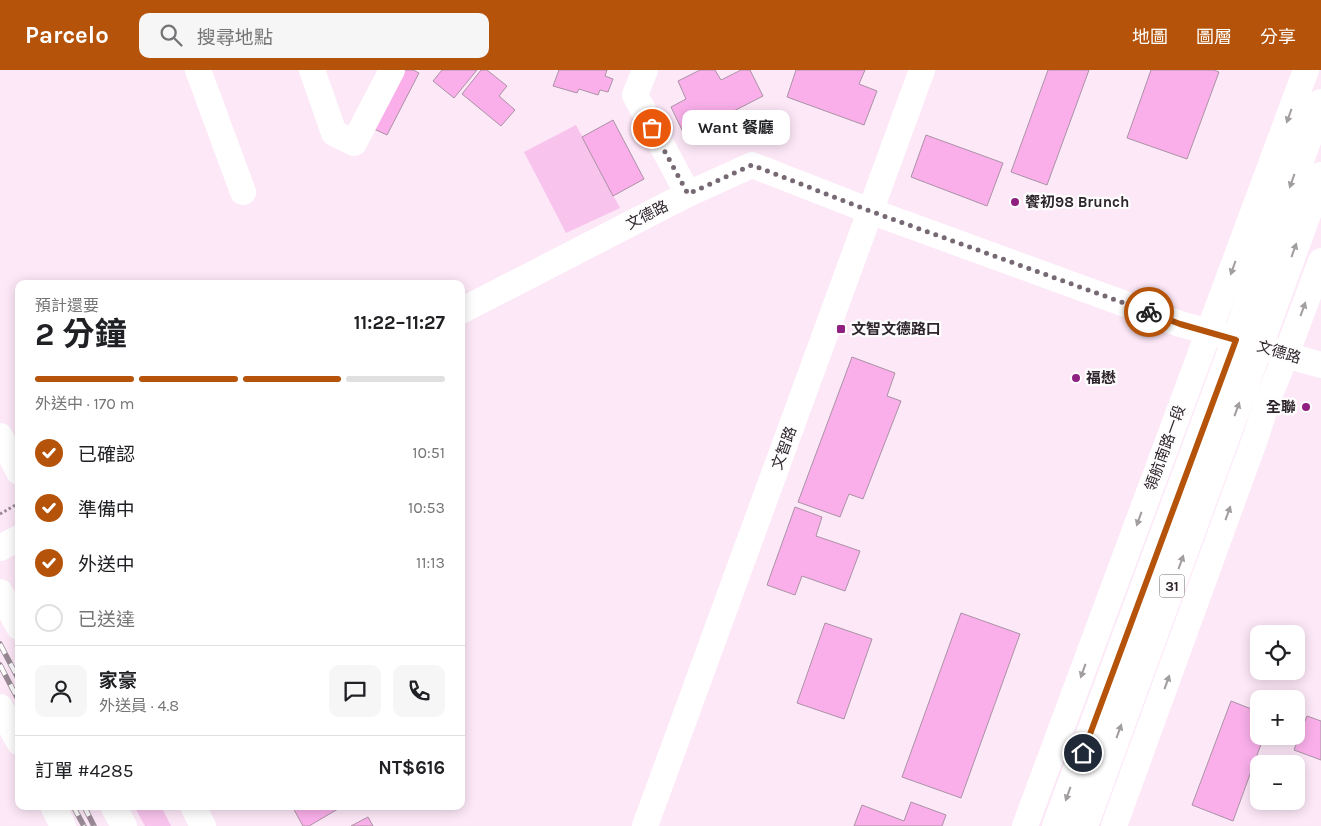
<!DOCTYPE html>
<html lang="zh-TW">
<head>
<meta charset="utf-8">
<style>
	:root { --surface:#fff; --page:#f6f6f6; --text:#202124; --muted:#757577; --line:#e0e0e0; --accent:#b45309 }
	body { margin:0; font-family:Karla,"Noto Sans TC",sans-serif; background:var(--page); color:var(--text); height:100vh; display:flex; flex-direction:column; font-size:19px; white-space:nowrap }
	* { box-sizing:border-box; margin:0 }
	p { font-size:16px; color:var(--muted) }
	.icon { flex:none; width:28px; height:28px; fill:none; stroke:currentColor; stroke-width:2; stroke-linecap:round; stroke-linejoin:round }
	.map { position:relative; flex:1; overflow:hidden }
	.panel { position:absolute; left:15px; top:210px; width:450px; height:530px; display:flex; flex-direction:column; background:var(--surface); border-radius:10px; box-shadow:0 2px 12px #0003 }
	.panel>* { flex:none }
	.controls { position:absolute; left:1250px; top:555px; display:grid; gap:10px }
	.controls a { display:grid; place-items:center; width:55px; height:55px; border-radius:10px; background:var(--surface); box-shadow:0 2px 12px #0003; font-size:25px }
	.pin { position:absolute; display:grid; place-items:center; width:42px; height:42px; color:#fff; margin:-21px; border:2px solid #fff; border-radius:50%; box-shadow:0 1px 5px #0007 }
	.courier { position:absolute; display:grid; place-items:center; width:50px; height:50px; margin:-25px; border:4px solid #b45309; border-radius:50%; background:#fff; color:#222; box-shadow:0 1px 6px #0007 }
	.bubble { position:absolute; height:35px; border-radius:10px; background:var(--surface); box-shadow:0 2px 12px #0003; font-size:16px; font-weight:700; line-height:35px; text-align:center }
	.overview em { font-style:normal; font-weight:700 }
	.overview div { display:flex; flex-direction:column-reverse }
	.overview { display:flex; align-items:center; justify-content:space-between; height:85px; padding:0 20px }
	h1 { font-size:32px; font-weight:700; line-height:38px }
	.bar { display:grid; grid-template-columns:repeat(4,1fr); gap:8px 5px; align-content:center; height:60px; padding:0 20px }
	.bar i { height:6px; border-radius:4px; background:var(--line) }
	.bar .active { background:var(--accent) }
	.bar p { grid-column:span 4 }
	.line { display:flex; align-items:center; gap:12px; padding:0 20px; border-top:1px solid var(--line) }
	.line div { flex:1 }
	.round { display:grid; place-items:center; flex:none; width:52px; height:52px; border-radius:10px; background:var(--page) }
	ol { padding:0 20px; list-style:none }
	li { display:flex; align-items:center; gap:15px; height:55px }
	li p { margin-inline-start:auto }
	li .icon { padding:5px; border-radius:50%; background:var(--accent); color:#fff; stroke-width:4 }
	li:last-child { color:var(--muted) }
	li i { width:28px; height:28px; border:2px solid var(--line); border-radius:50% }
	header { display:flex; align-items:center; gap:30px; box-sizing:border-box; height:70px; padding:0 25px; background:var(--accent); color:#fff }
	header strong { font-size:24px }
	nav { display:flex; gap:28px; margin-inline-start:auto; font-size:18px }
	.search { width:350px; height:45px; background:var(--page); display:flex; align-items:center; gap:12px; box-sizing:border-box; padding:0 18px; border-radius:10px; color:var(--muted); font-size:19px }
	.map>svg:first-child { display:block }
	.green { fill:#f8c3ec }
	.building { fill:#faafea; stroke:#aa92a5 }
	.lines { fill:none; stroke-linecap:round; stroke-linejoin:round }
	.path { stroke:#998a95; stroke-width:3; stroke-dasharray:2.5 2.5; stroke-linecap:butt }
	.minor { stroke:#fff; stroke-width:26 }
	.major { stroke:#fff; stroke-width:28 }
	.rail-casing { stroke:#988995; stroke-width:5.5 }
	.rail { stroke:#fdfdfd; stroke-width:4; stroke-dasharray:11; stroke-linecap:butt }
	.oneway { fill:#a19da0 }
	.done { stroke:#766973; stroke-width:5; stroke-dasharray:0 9 }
	.route { stroke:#b45309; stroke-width:6 }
	.poi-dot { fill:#8f1f81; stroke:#fdfdfd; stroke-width:2 }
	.labels { text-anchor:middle; stroke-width:4.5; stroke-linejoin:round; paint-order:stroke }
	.shield { fill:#fdfdfd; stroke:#6c666b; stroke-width:1 }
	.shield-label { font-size:14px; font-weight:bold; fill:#2e252c }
	.poi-label { font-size:15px; font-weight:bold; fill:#2e252c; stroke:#fdfdfd; text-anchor:start }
	.street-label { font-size:15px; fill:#2e252c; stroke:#fdfdfd }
</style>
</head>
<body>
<header>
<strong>Parcelo</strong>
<div class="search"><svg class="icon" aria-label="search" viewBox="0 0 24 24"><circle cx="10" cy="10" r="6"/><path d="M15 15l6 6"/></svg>搜尋地點</div>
<nav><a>地圖</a><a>圖層</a><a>分享</a></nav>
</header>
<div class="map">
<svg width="1321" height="756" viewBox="0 0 1321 756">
	<rect width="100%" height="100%" fill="#fde8f8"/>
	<g class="green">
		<path d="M576,55L620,138L566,163L524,82Z"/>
		<path d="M134,736H161L171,756H145Z"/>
	</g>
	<g class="building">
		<path d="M404,0H413L419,3L387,65L374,59Z"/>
		<path d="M442,0H477L454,28L433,11Z"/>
		<path d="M481,0H487L507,16L499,26L515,40L501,56L462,24Z"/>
		<path d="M559,0H607L605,6L613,9L608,22L600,20L598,25L579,19L577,23L553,16Z"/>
		<path d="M700,0H715L721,10L741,0H750L763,26L685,66L671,37L686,29L678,11Z"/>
		<path d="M796,0H865L859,14L877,21L864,55L787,27Z"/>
		<path d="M1048,0H1089L1047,115L1011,102Z"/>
		<path d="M1151,0H1214L1219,2L1187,89L1127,68Z"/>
		<path d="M613,50L644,109L613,126L582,67Z"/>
		<path d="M926,65L1003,93L987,136L911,107Z"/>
		<path d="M852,287L895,303L887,326L901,331L863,429L849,424L840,447L798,432Z"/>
		<path d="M795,437L822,447L816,466L860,481L845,521L802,506L795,525L767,515Z"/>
		<path d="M961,543L1020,564L961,728L902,707Z"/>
		<path d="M825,553L872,569L844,649L797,633Z"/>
		<path d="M1231,631L1259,642V666H1264L1233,751L1192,735Z"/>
		<path d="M1307,646L1321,651V690L1294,680Z"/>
		<path d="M911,732L946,745L942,756H854L862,735L904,751Z"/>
		<path d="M292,736H343L309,756H303Z"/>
		<path d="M368,747L373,756H351Z"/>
	</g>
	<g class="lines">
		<path class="path" d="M0,444L19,433"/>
		<g class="minor">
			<path d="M198,0L243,122"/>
			<path d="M312,0L334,63L354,73L392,0"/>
			<path d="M645,0L635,25L688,124"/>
			<path d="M461,241L688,124L752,95L870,141L1180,254L1259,275L1286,285L1321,295"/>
			<path d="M0,366L19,402"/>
			<path d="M0,478L19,468"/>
			<path d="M0,522L19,557"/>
			<path d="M0,637L19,672"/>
			<path d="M53,736L63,756"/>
			<path d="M113,736L124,756"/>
			<path d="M193,736L203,756"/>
			<path d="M645,756L922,0"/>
			<path d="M1025,756L1306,0"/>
			<path d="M1114,756L1255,369L1267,332L1286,285L1321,191"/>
		</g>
		<g class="major">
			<path d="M1056,756L1236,269L1255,213L1321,33"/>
			<path d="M1084,756L1321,106"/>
		</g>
		<g class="rail-casing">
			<g id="rail">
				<path d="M0,574L19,610"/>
				<path d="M0,595L19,631"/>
				<path d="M73,736L84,756"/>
				<path d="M84,736L94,756"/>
			</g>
		</g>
		<use href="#rail" class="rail"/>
	</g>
	<defs><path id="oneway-solid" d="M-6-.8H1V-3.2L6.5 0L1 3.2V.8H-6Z" transform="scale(1.25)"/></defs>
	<g class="oneway">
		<use href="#oneway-solid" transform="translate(1289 46) rotate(110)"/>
		<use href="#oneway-solid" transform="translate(1292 111) rotate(110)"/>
		<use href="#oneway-solid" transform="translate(1294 180) rotate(-70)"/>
		<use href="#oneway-solid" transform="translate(1233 198) rotate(110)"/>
		<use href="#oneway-solid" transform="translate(1303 239) rotate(-70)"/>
		<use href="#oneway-solid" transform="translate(1237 339) rotate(-70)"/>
		<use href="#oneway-solid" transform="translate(1228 443) rotate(-70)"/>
		<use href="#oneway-solid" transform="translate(1139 449) rotate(110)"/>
		<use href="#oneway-solid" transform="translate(1181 492) rotate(-70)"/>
		<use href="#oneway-solid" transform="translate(1083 601) rotate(110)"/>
		<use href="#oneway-solid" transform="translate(1167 612) rotate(-70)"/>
		<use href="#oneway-solid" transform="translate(1119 661) rotate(-70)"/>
		<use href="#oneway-solid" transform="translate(1068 724) rotate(110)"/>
	</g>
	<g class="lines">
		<path class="done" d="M652,58L688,124L752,95L870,141L1149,242"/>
		<path class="route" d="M1083,683L1236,270L1180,254L1149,242"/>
	</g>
	<g class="poi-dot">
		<circle cx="1015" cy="132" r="5"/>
		<rect x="836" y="254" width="10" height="10" rx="2.5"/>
		<circle cx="1076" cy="308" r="5"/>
		<circle cx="1306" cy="337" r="5"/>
	</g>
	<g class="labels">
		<rect class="shield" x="1159.5" y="504.5" width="25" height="23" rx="4"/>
		<g class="shield-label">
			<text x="1172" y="521">31</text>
		</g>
		<g class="poi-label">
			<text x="1025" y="137">饗初98 Brunch</text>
			<text x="851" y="264">文智文德路口</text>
			<text x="1086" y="313">福懋</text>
			<text x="1296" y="342" text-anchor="end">全聯</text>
		</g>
		<g class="street-label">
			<text transform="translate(647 145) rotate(-27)" y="5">文德路</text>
			<text transform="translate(1279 282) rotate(17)" y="5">文德路</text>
			<text transform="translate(784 378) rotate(-70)" y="5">文智路</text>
			<text transform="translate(1165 378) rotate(-70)" y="5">領航南路一段</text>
		</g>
	</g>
</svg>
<div class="controls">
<a><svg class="icon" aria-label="locate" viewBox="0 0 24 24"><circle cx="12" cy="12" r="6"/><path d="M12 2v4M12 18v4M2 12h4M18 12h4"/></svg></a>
<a>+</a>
<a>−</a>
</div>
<div class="pin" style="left:652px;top:58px;background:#ea580c"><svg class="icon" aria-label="bag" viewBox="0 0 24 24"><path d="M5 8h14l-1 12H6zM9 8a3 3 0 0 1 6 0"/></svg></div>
<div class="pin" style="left:1083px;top:683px;background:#1f2937"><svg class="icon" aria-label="home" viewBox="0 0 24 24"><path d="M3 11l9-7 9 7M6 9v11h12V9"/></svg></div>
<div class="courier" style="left:1149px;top:242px"><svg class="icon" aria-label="bike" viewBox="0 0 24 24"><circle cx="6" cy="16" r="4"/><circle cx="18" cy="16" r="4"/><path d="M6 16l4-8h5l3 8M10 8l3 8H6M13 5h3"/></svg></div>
<div class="bubble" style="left:682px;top:40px;width:108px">Want 餐廳</div>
<section class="panel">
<div class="overview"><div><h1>2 分鐘</h1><p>預計還要</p></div><em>11:22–11:27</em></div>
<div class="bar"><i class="active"></i><i class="active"></i><i class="active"></i><i></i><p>外送中 · 170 m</p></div>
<ol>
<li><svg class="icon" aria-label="check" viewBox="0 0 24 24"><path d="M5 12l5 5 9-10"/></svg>已確認<p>10:51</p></li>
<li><svg class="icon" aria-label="check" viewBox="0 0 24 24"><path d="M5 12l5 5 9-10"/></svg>準備中<p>10:53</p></li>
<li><svg class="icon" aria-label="check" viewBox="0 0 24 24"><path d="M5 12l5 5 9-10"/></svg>外送中<p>11:13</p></li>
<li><i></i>已送達</li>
</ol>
<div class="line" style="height:90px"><a class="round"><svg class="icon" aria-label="person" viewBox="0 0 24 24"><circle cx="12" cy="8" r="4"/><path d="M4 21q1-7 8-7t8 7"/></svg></a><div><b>家豪</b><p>外送員 · 4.8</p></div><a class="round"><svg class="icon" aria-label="chat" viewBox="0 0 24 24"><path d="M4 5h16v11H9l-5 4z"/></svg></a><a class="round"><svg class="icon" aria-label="phone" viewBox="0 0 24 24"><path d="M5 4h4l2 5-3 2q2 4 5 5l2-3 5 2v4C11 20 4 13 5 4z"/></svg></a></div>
<div class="line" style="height:65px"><div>訂單 #4285</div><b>NT$616</b></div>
</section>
</div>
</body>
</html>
